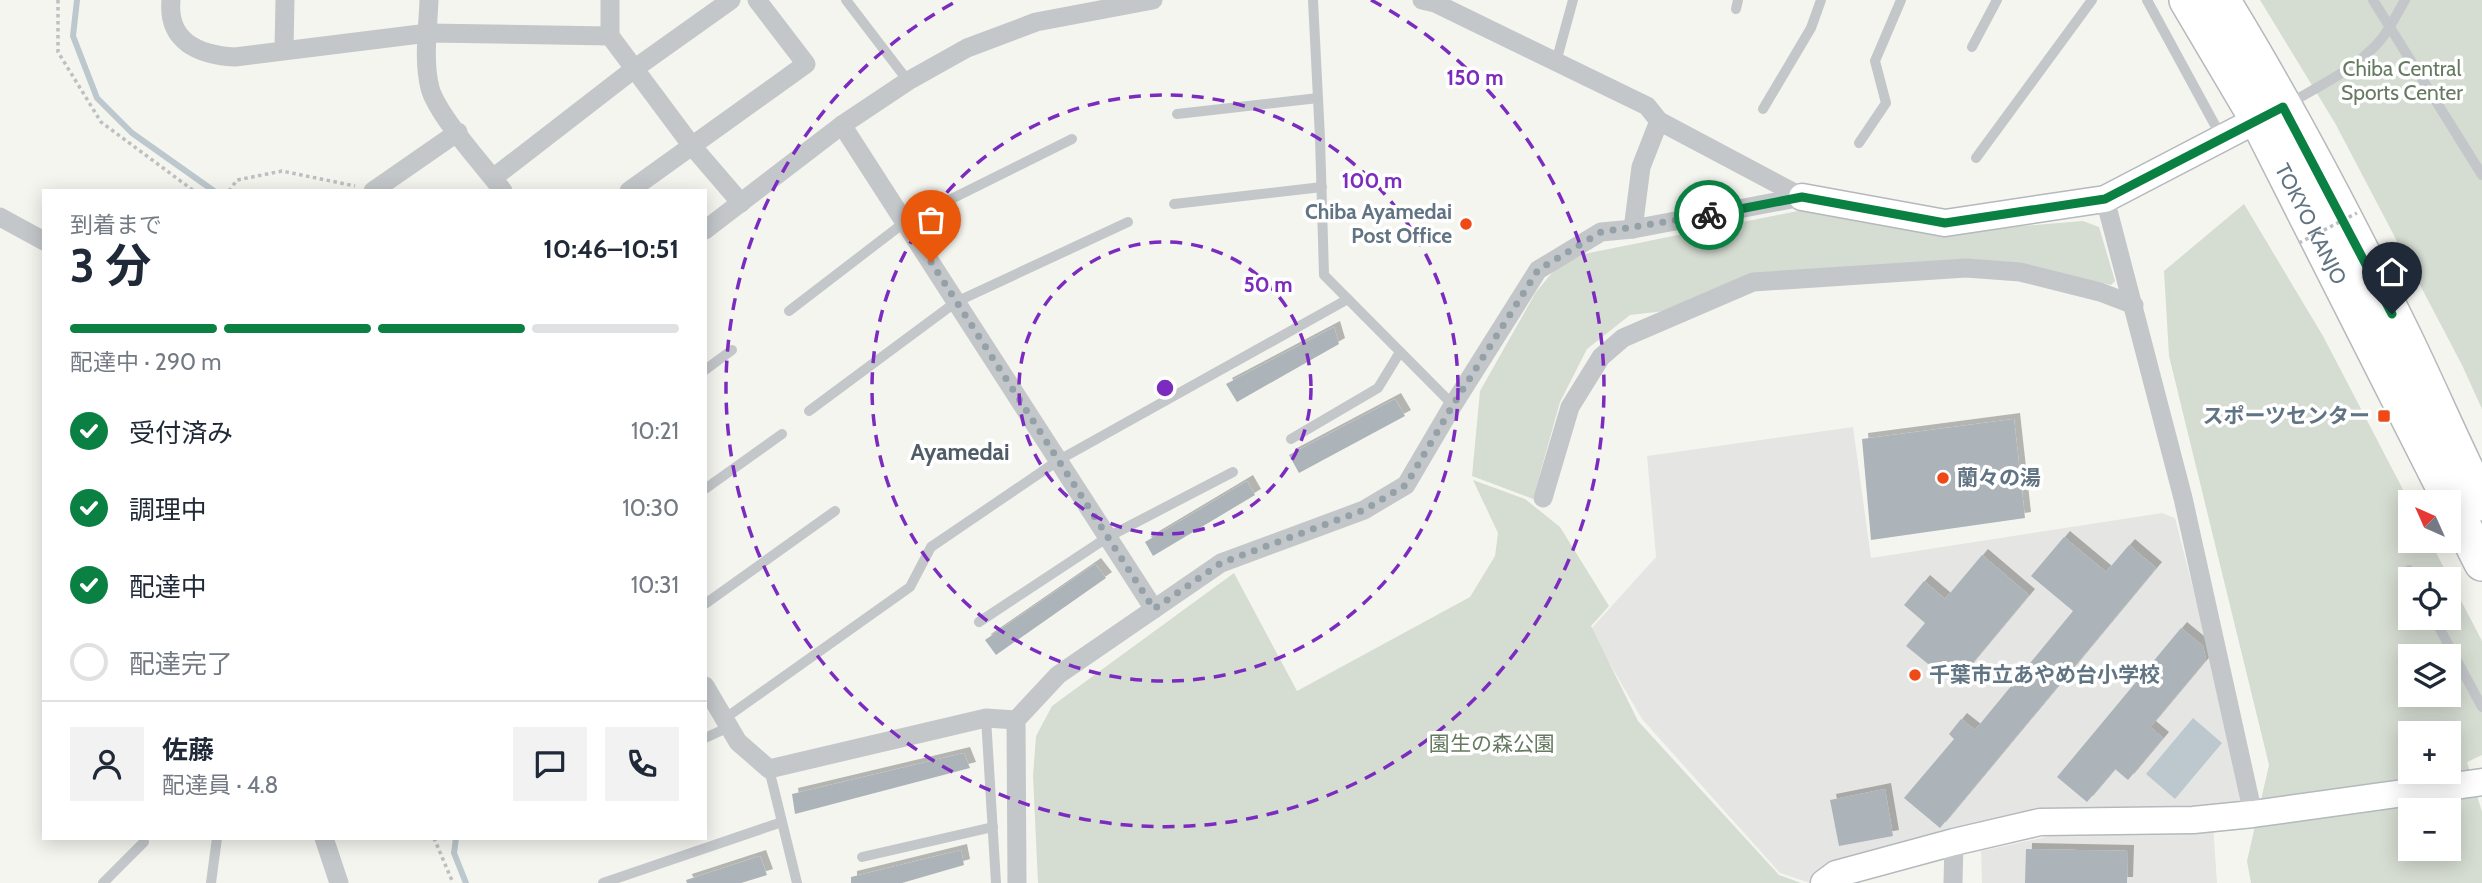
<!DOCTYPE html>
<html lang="ja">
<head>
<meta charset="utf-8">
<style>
	:root { --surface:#fff; --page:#f2f2f3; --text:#1f2937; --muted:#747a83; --line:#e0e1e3; --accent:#0b8043 }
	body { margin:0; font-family:Cabin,"Noto Sans JP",sans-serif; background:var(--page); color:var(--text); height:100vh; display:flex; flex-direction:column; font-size:26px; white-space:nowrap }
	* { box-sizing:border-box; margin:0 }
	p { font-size:23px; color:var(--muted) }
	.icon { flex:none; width:38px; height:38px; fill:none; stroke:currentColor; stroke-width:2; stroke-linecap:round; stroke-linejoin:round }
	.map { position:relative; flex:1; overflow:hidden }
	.sheet { position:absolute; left:42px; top:189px; width:665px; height:651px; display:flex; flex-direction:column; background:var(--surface); border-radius:0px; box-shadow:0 4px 18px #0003 }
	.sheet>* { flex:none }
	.needle { width:46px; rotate:315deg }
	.tools { position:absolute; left:2398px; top:490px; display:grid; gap:14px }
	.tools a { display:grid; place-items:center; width:63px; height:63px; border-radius:0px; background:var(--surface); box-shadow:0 4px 18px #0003; font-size:35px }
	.pin { position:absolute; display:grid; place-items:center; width:60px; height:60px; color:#fff; margin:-72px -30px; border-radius:50% 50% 50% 0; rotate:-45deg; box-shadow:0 0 7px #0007 }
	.pin .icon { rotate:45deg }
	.courier { position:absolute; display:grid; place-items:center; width:70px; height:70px; margin:-35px; border:5px solid #0b8043; border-radius:50%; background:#fff; color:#222; box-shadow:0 2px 9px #0007 }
	.headline em { font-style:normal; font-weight:700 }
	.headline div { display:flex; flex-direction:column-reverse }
	.headline { display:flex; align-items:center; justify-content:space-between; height:119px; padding:0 28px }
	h1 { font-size:46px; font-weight:700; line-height:52px }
	.bar { display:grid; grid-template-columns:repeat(4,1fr); gap:10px 7px; align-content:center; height:84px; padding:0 28px }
	.bar i { height:9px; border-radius:5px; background:var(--line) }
	.bar .on { background:var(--accent) }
	.bar p { grid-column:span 4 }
	.line { display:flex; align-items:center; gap:18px; padding:0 28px; border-top:2px solid var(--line) }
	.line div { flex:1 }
	.round { display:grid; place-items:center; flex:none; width:74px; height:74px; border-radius:0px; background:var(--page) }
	ol { padding:0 28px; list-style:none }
	li { display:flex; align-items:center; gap:21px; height:77px }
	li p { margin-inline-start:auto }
	li .icon { padding:7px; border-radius:50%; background:var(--accent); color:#fff; stroke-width:4 }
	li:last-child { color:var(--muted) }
	li i { width:38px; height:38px; border:4px solid var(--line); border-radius:50% }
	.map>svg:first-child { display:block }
	.built { fill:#e5e6e4 }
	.green { fill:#d5dcd1; fill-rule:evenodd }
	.water { fill:#bcc8cd }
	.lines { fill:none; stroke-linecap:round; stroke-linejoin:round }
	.stream { stroke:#bcc8cd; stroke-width:6 }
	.building { fill:#acb4b9; filter:url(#shadow) }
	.secondary-casing { stroke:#b3b9bd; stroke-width:29 }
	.highway-casing { stroke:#b5b9bc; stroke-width:38 }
	.path { stroke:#bdbfc1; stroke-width:3.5; stroke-dasharray:3.5 3.5; stroke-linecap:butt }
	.lane { stroke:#c3c7ca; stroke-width:10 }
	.street { stroke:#c3c7ca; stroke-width:19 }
	.secondary { stroke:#fff; stroke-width:26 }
	.highway { stroke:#fff; stroke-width:35 }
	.path-bridge { stroke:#bdbfc1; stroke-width:3.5; stroke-dasharray:3.5 3.5; stroke-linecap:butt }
	.done { stroke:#95a1a9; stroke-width:7; stroke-dasharray:0 12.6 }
	.route { stroke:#0b8043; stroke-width:9 }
	.ring { fill:none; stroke:#7b2cbf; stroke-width:3.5; stroke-dasharray:12 9 }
	.poi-dot { fill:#ee4917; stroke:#fff; stroke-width:2.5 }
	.labels { text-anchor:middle; stroke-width:7; stroke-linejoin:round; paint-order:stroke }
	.park-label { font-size:21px; fill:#667a61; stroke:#fff }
	.poi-label { font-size:21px; font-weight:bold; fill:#617483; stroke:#fff; text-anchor:end }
	.street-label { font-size:21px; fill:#617483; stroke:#fff }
	.neighbourhood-label { font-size:23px; font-weight:bold; fill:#505d68; stroke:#fff }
	.centre { fill:#7b2cbf; stroke:#fff; stroke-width:3.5 }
	.ring-label { font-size:21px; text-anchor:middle; font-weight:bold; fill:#7b2cbf; stroke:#fff; stroke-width:7; stroke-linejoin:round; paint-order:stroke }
</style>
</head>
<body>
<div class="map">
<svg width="2482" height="883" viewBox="0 0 2482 883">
	<defs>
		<filter id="shadow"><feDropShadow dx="6" dy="-6" stdDeviation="0" flood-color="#0004"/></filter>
	</defs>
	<rect width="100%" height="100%" fill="#f5f5f0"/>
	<g class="built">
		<path d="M1853,427L1871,558L2162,513L2175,518L2246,794L2235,804L1825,868L1810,883L1780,873L1642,719L1590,630L1656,557L1647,456Z"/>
		<path d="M2213,824L2217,883H1982L1981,851L2064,833Z"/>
	</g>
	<g class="green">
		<path d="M2260,0H2482V409L2462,365L2335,123Z"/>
		<path d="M2244,204L2323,336L2410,503V541H2430L2482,641V755L2467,762L2482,812V883H2251L2247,861L2269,765L2169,356L2164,271ZM2410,579H2448V618H2410ZM2410,656H2448V695H2410ZM2410,733H2448V772H2410ZM2410,810H2448V849H2410Z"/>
		<path d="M1803,210L1947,232L2083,221L2099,227L2115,281L2111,285L2023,265L1755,275L1665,311L1630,315L1587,349L1560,402L1533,499L1472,476L1480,391L1536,292L1556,268L1579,255Z"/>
		<path d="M1473,480L1525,499L1560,527L1609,606L1591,626L1638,721L1779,875L1801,883H1038L1033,776L1036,736L1052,706L1234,573L1297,691L1470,597L1495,556L1498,533Z"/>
	</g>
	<path class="water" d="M2193,718L2222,743L2175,799L2146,774Z"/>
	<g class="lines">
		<g class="stream">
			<path d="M77,0L73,36L97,98L132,133L214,191"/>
			<path d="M456,838L454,853L466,883"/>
		</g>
	</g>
	<g class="building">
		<path d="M1334,327L1339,344L1237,402L1226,384Z"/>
		<path d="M1395,399L1405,416L1299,473L1289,455Z"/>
		<path d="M2014,419L2025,518L1871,540L1862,439Z"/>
		<path d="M1247,481L1255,495L1153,556L1145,542Z"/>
		<path d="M2064,537L2106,572L2129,545L2156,568L1940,828L1904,798L1954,739L1949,734L1961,719L1975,730L2073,611L2031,576Z"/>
		<path d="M1982,555L2029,595L1954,685L1906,646L1925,623L1904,605L1924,581L1945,599Z"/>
		<path d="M1095,564L1106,578L996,655L985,640Z"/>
		<path d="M2181,628L2203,646L2206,660L2150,727L2163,738L2128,780L2115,769L2087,802L2057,777Z"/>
		<path d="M964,753L970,768L795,814L792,794Z"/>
		<path d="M1885,789L1893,836L1839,846L1830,800Z"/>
		<path d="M2026,849L2128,851L2127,883H2025Z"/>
		<path d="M961,850L964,865L902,883H851V877Z"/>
		<path d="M760,856L767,875L741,883H687L686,880Z"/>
	</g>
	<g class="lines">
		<g class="secondary-casing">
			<g id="secondary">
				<path d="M1802,197L1945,223L2105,199L2272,112"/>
				<path d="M1824,883L1836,874L1954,842L2040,822L2193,820L2253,814L2482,782"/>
			</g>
		</g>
		<g class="highway-casing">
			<g id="highway">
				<path id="s1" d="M2187,0L2258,120L2482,563"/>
				<path d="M2222,0C2289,109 2349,224 2405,339C2431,393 2455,449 2482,503"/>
			</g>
		</g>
		<g class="path">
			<path d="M58,0V52L101,122L194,191"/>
			<path d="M229,191L237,180L282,171L355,186"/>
			<path d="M434,838L453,883"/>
		</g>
		<g class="lane">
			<path d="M846,0L908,81"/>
			<path d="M1313,0L1320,138L1324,275L1453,405"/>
			<path d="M2147,0L2222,138"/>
			<path d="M2373,0L2482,175"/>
			<path d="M1736,9L1738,0"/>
			<path d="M1972,47L1997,0"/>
			<path d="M1556,62L1573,0"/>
			<path d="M2288,104C2316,88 2347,73 2371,50C2386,37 2395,17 2405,0"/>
			<path d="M1763,109L1811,28L1821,0"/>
			<path d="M1177,114L1318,98"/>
			<path d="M1859,143L1886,103L1875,61L1901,0"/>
			<path d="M1976,158L2092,0"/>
			<path d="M1174,204L1322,187"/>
			<path d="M789,311L905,222L1072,139"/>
			<path d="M705,370L732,350"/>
			<path d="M809,411L956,302L1128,222"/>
			<path d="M1291,439L1378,388L1400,352"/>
			<path d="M705,489L782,434"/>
			<path d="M2409,570L2414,579"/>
			<path d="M705,604L835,511"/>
			<path d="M2434,618L2482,707"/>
			<path d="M979,622L1108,537L1233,472"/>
			<path d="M986,718L996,883"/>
			<path d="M724,719L910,587L931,547L1059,460L1348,299"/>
			<path d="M705,738L729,727"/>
			<path d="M769,769L797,883"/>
			<path d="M862,857L993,827"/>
			<path d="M103,883L144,842"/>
			<path d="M211,883L217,838"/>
			<path d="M603,883L782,822"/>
		</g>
		<g class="street">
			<path d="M171,0C167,42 199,55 235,57L428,33L610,36"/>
			<path d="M429,0C428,28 423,61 430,88C437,115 484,166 503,191"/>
			<path d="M610,0V36L692,146L741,203"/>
			<path d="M1422,0L1435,3L1647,106L1659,121L1802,197"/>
			<path d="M284,49L285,0"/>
			<path d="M842,125L1154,609"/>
			<path d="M493,178L634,69L731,0"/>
			<path d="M373,191L458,132"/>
			<path d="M629,191L806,64L757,0"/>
			<path d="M2105,199L2183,498L2253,814"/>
			<path d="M0,217L44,241"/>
			<path d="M1633,229L1641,167L1659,121"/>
			<path d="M705,230L842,125L908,81L967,48L1036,22L1153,0"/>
			<path d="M1543,498L1570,407L1601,357L1623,338L1753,282L1966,268L2020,272L2100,292L2134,305"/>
			<path d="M705,686L738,742L769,769L986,718L1016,720"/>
			<path d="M324,838L339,883"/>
			<path d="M1017,883L1016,720L1058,675L1221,563L1364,510L1406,485L1453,405L1538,270L1601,232L1633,229L1802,197"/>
			<path d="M1953,883L1954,842"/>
		</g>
		<use href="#secondary" class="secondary"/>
		<use href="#highway" class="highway"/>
		<path class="path-bridge" d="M2299,243L2357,213"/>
	</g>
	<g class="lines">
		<path class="done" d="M931,262L1154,609L1221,563L1364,510L1406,485L1453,405L1538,270L1601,232L1709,215"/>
		<path class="route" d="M1709,215L1802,197L1945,223L2105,199L2283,107L2392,314"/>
	</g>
	<g class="ring">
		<circle cx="1165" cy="388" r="146"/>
		<circle cx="1165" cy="388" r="293"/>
		<path d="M1371 0A439 439 0 1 1 959 0"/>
	</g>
	<g class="poi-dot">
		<circle cx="1466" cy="224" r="7"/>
		<rect x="2377" y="409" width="14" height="14" rx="3.5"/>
		<circle cx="1943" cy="478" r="7"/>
		<circle cx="1915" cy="675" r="7"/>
	</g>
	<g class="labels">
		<g class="park-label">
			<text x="2402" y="76">Chiba Central<tspan x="2402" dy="24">Sports Center</tspan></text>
			<text x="1492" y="751">園生の森公園</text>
		</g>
		<g class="poi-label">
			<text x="1452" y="219">Chiba Ayamedai<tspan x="1452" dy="24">Post Office</tspan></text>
			<text x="2370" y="423">スポーツセンター</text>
			<text x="1957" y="485" text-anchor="start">蘭々の湯</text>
			<text x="1929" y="682" text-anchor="start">千葉市立あやめ台小学校</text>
		</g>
		<g class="street-label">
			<text dy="7" stroke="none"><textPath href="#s1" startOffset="256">TOKYO KANJO</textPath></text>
		</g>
		<g class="neighbourhood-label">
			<text x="960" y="460">Ayamedai</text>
		</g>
	</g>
	<circle cx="1165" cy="388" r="10" class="centre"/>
	<g class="ring-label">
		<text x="1475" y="85">150 m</text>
		<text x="1372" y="188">100 m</text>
		<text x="1268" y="292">50 m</text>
	</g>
</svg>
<div class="tools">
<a><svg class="needle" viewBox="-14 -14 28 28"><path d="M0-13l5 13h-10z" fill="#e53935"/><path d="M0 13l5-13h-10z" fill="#747a83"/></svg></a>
<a><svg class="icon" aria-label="locate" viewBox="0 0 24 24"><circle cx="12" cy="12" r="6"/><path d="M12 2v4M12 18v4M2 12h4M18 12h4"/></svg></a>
<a><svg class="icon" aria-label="layers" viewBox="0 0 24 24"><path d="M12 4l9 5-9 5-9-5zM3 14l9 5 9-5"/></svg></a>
<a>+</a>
<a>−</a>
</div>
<div class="pin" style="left:931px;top:262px;background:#ea580c"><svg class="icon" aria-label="bag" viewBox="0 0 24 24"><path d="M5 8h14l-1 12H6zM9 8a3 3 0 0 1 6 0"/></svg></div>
<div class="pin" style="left:2392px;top:314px;background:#1f2937"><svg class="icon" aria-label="home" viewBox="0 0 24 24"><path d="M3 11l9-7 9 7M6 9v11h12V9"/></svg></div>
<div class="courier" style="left:1709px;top:215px"><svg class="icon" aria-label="bike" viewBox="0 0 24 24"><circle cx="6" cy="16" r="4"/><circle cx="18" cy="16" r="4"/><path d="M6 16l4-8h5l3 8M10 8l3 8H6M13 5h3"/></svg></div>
<section class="sheet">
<div class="headline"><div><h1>3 分</h1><p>到着まで</p></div><em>10:46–10:51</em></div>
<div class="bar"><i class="on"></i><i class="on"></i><i class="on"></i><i></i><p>配達中 · 290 m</p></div>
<ol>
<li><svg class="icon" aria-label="check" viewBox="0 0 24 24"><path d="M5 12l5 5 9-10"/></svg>受付済み<p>10:21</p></li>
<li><svg class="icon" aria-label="check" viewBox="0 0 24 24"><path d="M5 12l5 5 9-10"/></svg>調理中<p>10:30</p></li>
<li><svg class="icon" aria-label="check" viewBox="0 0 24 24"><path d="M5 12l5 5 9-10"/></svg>配達中<p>10:31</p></li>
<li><i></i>配達完了</li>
</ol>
<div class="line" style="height:126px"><a class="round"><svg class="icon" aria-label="person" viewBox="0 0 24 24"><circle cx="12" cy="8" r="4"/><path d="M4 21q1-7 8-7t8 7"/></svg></a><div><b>佐藤</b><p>配達員 · 4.8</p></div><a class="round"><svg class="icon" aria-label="chat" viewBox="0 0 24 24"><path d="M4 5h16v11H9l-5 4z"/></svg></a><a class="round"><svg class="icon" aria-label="phone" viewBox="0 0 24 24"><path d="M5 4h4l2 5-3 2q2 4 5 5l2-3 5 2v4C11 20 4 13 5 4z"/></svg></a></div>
</section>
</div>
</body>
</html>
